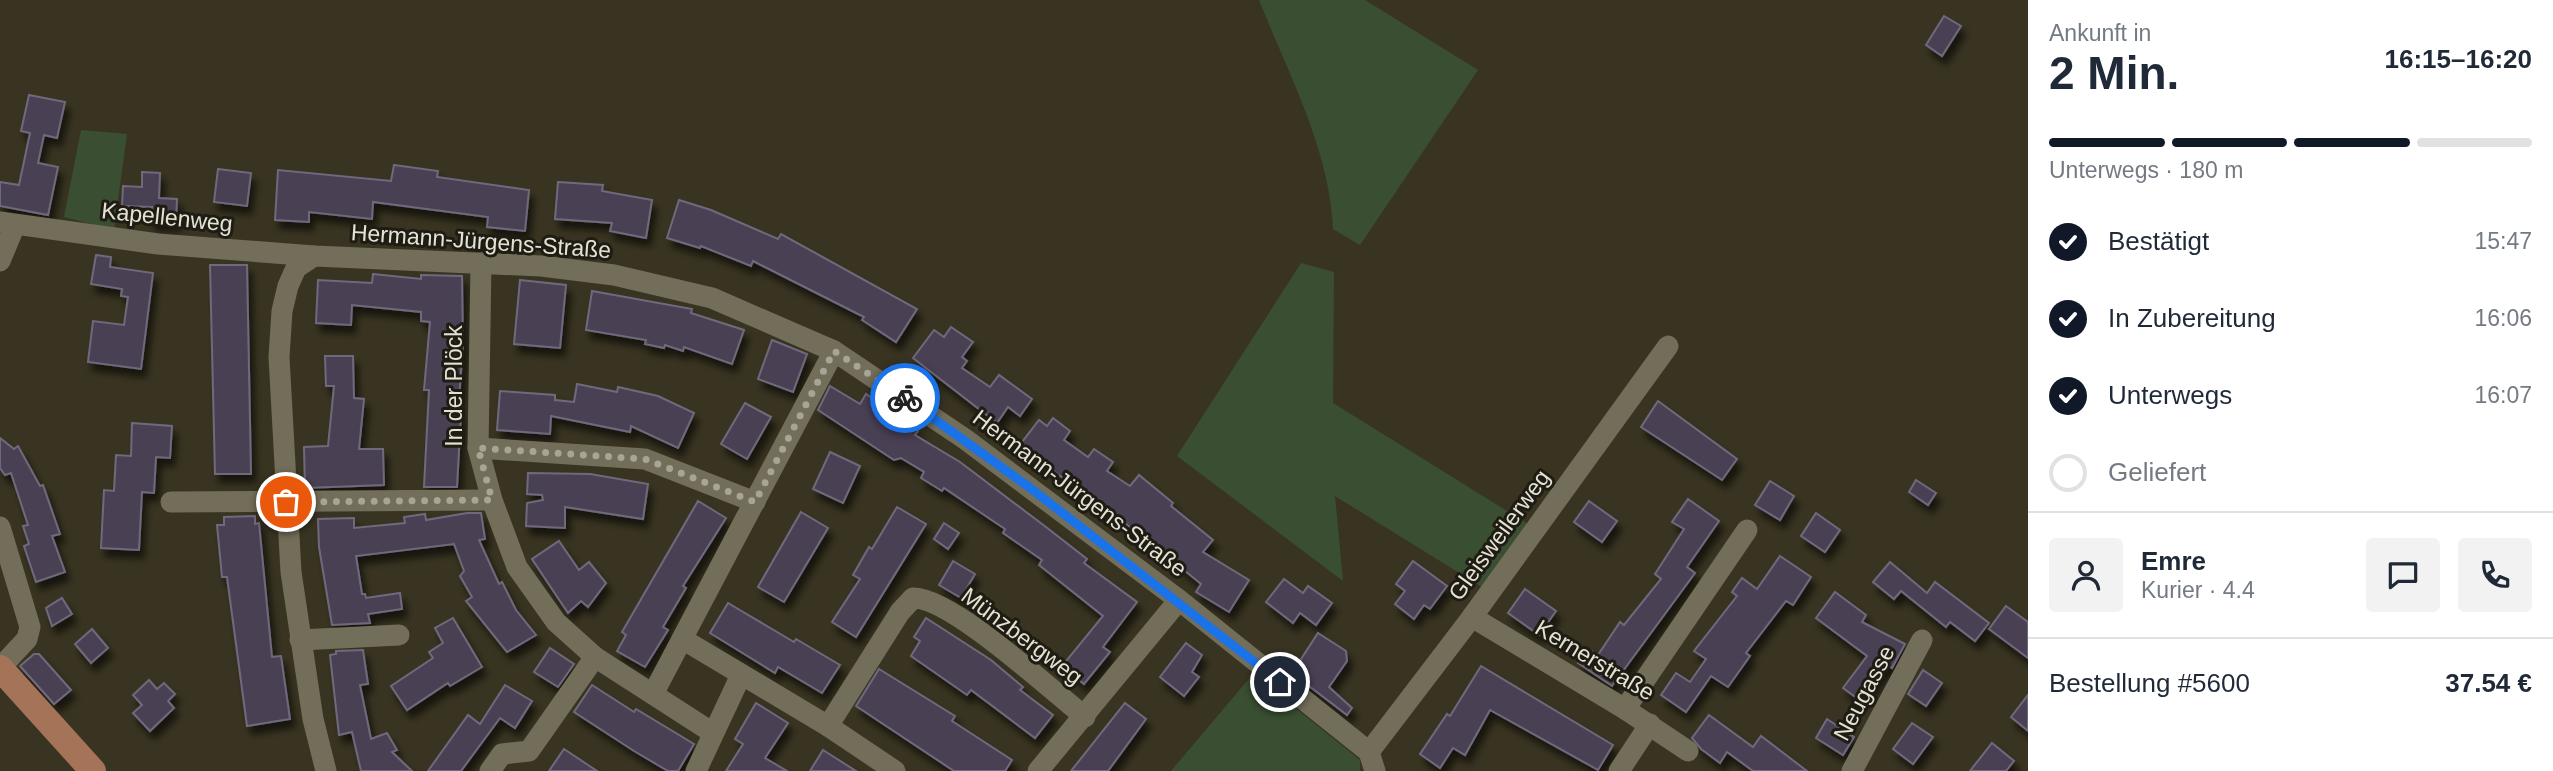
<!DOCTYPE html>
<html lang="de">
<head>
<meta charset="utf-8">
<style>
	:root { --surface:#fff; --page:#f2f2f3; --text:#1f2937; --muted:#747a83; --line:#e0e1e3; --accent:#111827 }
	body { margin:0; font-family:Arial,sans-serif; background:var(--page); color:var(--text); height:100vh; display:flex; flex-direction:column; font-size:26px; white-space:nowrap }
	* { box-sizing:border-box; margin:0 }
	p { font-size:23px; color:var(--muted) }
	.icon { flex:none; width:38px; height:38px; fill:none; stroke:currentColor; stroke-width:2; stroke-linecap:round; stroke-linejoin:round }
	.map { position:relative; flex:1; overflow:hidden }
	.sheet { display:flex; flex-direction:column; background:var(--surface); width:525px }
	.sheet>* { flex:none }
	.pin { position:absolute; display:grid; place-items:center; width:60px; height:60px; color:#fff; margin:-30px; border:4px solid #fff; border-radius:50%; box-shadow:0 2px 7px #0007 }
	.courier { position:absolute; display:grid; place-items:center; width:70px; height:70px; margin:-35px; border:5px solid #1a73e8; border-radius:50%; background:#fff; color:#222; box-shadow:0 2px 9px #0007 }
	.summary em { font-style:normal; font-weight:700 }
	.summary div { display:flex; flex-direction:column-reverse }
	.summary { display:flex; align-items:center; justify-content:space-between; height:119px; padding:0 21px }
	h1 { font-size:46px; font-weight:700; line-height:52px }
	.bar { display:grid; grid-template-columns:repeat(4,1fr); gap:10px 7px; align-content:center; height:84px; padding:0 21px }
	.bar i { height:9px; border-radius:5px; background:var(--line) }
	.bar .active { background:var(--accent) }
	.bar p { grid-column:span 4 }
	.line { display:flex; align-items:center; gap:18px; padding:0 21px; border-top:2px solid var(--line) }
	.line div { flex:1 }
	.round { display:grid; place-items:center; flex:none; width:74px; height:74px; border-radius:7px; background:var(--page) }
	ol { padding:0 21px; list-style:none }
	li { display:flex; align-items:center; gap:21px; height:77px }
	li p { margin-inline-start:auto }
	li .icon { padding:7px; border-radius:50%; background:var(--accent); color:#fff; stroke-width:4 }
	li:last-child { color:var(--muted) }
	li i { width:38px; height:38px; border:4px solid var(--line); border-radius:50% }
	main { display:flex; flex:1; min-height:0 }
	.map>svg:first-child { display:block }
	.green { fill:#3a4f31 }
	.building { fill:#484153; stroke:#70697d; stroke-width:2; filter:url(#shadow) }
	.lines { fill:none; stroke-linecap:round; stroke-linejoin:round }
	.minor { stroke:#736e59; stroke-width:21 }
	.major { stroke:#a47358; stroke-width:26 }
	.done { stroke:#a8a496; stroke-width:7; stroke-dasharray:0 12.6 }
	.route { stroke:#1a73e8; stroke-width:9 }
	.labels { text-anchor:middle; stroke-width:6; stroke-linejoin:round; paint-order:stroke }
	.street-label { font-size:23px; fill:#e4e1d5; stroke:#1e1c13 }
</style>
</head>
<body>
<main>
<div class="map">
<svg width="2028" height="771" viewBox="0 0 2028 771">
	<defs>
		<filter id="shadow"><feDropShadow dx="4.5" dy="8" stdDeviation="3.5" flood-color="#0009"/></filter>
	</defs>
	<rect width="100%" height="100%" fill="#393421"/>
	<g class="green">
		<path d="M1259,0H1365L1478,70L1360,245L1333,229C1330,150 1288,73 1259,0Z"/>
		<path d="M81,130L127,134L114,230L64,217Z"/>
		<path d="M1301,263L1334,272L1333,403L1536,529L1490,592L1335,496L1343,581L1177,456Z"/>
		<path d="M1253,674L1360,760V771H1171Z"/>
	</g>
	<g class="building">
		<path d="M1944,16L1961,26L1942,56L1926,45Z"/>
		<path d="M29,95L65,102L57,138L44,135L38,163L58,167L48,215L0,206V182L19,185L30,133L21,131Z"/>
		<path d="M394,165L438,171L437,177L529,190L525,231L487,227L488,217L373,202L372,219L309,212V222L275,220L278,170L391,181Z"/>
		<path d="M218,169L251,173L247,206L214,202Z"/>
		<path d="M142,172L160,173L159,198L177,199L176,223L151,222L152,207L122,206L123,186L142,187Z"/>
		<path d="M558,182L603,185L602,191L652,200L646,238L610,231L612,223L555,219Z"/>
		<path d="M679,200L711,210L778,239L781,234L917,309L896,342L862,320L864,317L753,261L751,266L701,246L700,248L667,238Z"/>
		<path d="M96,255L111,257L110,267L153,273L141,369L88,362L93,321L124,325L128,297L121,296L122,289L91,284Z"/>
		<path d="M210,265H247L251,474H215Z"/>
		<path d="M373,274L421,279V275L462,276L463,345L458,414H461L457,487H424L429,390H424L430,322L421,321V312L352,305L351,325L316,323L318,280L372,283Z"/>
		<path d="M520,280L566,285L560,348L514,344Z"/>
		<path d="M592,291L692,309L691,313L744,330L732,364L684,347L683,351L665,345L664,348L645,344L646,340L586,330Z"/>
		<path d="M951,327L973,342L962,357L967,361L962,368L990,387L999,375L1032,399L1020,416L1008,407L997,423L913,358L934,330L944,337Z"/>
		<path d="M772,340L807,354L793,392L758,379Z"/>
		<path d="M325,356H353L354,398L364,399L359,449H383L384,485L305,488L304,447L328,446L334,386H326Z"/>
		<path d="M577,384L617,392L618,387L658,396L694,413L678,448L631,426L630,432L551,416L550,434L497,430L500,391L555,395V400L574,402Z"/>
		<path d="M830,386L860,404L866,394L879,403L878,405L918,431L915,435L960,462L1046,527L1087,559L1084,563L1137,602L1103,647L1110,652L1084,684L1062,666L1103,616L1039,565L1042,560L1003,533L1005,529L944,488L942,491L921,478L924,472L901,458L894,460L818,410Z"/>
		<path d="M1658,401L1737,459L1722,480L1641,427Z"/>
		<path d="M745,403L771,417L747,459L721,444Z"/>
		<path d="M1053,418L1070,431L1064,440L1088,457L1094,449L1113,462L1107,471L1130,486L1139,475L1173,503L1171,506L1213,540L1203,552L1249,580L1229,612L1196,592L1201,584L1145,538L1019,446L1039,420L1047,426Z"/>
		<path d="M132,423L172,426L170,458L156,457L154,493L142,492L139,550L101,548L104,490L114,491L116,455L131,456Z"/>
		<path d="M0,438L14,449L18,446L40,486L43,485L60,534L52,536L65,572L36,582L24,546L29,544L23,526L28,525L11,473L5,475L0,468Z"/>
		<path d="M830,452L860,466L843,503L813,489Z"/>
		<path d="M528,473L590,474L648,484L643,519L565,507V528L526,526L527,503L543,500L542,495L527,494Z"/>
		<path d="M1916,480L1936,493L1928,505L1909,492Z"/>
		<path d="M1770,481L1794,496L1780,520L1755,505Z"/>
		<path d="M1688,499L1719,521L1687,567L1695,573L1612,686L1578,663L1588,649L1598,655L1620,622L1624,625L1661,579L1655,574L1684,529L1672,522Z"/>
		<path d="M698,501L726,518L683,586L686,588L663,627L668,630L645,667L617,651L626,635L622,632Z"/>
		<path d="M1589,501L1617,521L1602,542L1574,522Z"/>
		<path d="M897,507L926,524L856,637L832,622L860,579L853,575L869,547L872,549Z"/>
		<path d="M801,512L828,528L784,602L758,587Z"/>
		<path d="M467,513H481L485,539L479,540L499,584L502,582L516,610L536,635L507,652L466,601L472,597L460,576L464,571L454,544L356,556L362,594H365L366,598L400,593L402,609L368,614L370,623L332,625L319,547L318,519L354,518V528L405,523L404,517L425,514L426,520Z"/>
		<path d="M1816,513L1840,530L1825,552L1801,536Z"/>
		<path d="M255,516V524L259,523L272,657L281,656L290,719L247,726L227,577H222L217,525H224V517Z"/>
		<path d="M944,523L959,533L948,549L934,539Z"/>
		<path d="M559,541L579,570L589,562L606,583L588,607L581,601L568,613L532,559Z"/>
		<path d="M1780,556L1811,577L1793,605L1786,601L1746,653L1750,656L1728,687L1711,676L1686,712L1661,695L1676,673L1690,682L1706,659L1694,651L1737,596L1732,592L1742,578L1757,589Z"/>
		<path d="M953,561L975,574L961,598L939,585Z"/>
		<path d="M1413,561L1447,586L1430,609L1424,605L1414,619L1395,604L1405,591L1396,584Z"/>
		<path d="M1890,562L1927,593L1935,582L1989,623L1975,641L1950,622L1946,627L1901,591L1894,599L1873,582Z"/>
		<path d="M1284,579L1303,593L1308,586L1332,603L1316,625L1300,613L1293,623L1266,602Z"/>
		<path d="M1525,589L1556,611L1539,635L1508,613Z"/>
		<path d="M1835,592L1866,615L1862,622L1905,644L1892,668L1887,665L1861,701L1843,688L1867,656L1816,618Z"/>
		<path d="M62,598L72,614L52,626L46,608Z"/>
		<path d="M728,603L794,642L796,639L840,665L822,693L778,667L775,673L710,633Z"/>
		<path d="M2006,606L2028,622V658L1989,629Z"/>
		<path d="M453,618L482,667L450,686L448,683L407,710L391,686L433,658L429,652L443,643L435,628Z"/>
		<path d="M926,618L991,660L1023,687L1020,690L1053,715L1035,738L971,690L967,695L911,656L920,641L914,637Z"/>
		<path d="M92,629L108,648L91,663L75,644Z"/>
		<path d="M1318,633L1346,651L1347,661L1329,687L1352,708L1347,715L1292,673Z"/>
		<path d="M1186,643L1202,655L1192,672L1199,677L1184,696L1160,677Z"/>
		<path d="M550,648L574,664L558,687L534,672Z"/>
		<path d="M363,650L368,684L360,685L371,739L387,733L397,750L392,752L412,771H361L352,732L339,735L330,655L336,654V651Z"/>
		<path d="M34,654H39L71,690L54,704L20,666Z"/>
		<path d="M1481,666L1613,745L1598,770L1490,710L1465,755L1453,748L1440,768L1420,754L1447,714L1450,716Z"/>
		<path d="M879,669L955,716L952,721L1012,760L1005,771H954L856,706Z"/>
		<path d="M1923,670L1942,683L1926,706L1908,694Z"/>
		<path d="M149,680L157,689L164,683L175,694L168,701L174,708L150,731L133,713L142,705L133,695Z"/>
		<path d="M505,685L532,701L515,728L500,718L461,771H428L468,715L480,724Z"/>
		<path d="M592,685L634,712L636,709L694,744L678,771H668L634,751L574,712Z"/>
		<path d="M2028,695V731L2011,717Z"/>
		<path d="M756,703L788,723L765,758L787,771H726L743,744L735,739Z"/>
		<path d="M1125,703L1146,719L1108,771H1071Z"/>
		<path d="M1709,715L1753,747L1761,736L1807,771H1753L1727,752L1720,763L1701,749L1692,738Z"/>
		<path d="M1827,719L1854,737L1843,755L1816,738Z"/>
		<path d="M1912,723L1933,737L1913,764L1893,749Z"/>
		<path d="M1992,743L2014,761L2006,771H1970Z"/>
		<path d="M564,749L597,771H549Z"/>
		<path d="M823,750L856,771H810Z"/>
	</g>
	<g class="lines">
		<g class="minor">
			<path d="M0,222L158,244L314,256L541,266L614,275L712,298L834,351L965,439L1179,600L1369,752L1375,771"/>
			<path d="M314,256L296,268L288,286L282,311L279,357L291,572L313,719L326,771"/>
			<path d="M0,261L15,225"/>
			<path d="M481,263L478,448L492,500L517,567L556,622L595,657L713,733"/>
			<path d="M478,448L645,459L755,502"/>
			<path d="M171,502L492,500"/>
			<path d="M0,527L30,627L27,639L0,668"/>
			<path d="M1472,617L1625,709L1688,751"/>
			<path d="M300,640L399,635"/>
			<path d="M684,640L828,726L895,771"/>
			<path d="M653,694L834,351"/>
			<path d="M1625,709L1747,530"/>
			<path d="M828,726L900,612L913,598C951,597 1051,690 1085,717"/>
			<path d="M1369,752L1472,617L1668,346"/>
			<path d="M490,771L502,754L529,751L595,657"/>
			<path d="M696,771L741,675"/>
			<path d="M1038,771L1179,600"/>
			<path d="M1619,771L1650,724"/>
			<path d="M1852,771L1922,640"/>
		</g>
		<path class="major" d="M0,668L93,771"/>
	</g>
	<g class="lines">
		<path class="done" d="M286,502L492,500L478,448L645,459L755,502L834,351L905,398"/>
		<path class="route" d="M905,398L1029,487L1280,682"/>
	</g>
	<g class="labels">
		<g class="street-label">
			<text transform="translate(167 217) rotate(6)" y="8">Kapellenweg</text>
			<text transform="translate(481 241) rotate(4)" y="8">Hermann-Jürgens-Straße</text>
			<text transform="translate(454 386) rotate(-90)" y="8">In der Plöck</text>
			<text transform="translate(1080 493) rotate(37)" y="8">Hermann-Jürgens-Straße</text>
			<text transform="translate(1499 535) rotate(-54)" y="8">Gleisweilerweg</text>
			<text transform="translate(1022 636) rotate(37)" y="8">Münzbergweg</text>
			<text transform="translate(1595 660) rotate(31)" y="8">Kernerstraße</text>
			<text transform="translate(1864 693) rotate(-62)" y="8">Neugasse</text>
		</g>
	</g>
</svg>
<div class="pin" style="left:286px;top:502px;background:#ea580c"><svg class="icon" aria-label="bag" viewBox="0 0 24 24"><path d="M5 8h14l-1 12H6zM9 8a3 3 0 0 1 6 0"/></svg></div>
<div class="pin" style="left:1280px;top:682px;background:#1f2937"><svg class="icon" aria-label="home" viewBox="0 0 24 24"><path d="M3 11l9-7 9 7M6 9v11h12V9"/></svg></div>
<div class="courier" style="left:905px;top:398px"><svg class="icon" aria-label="bike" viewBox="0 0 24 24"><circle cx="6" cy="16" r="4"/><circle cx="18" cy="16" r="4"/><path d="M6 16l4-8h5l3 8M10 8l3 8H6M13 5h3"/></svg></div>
</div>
<section class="sheet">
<div class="summary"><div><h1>2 Min.</h1><p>Ankunft in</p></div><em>16:15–16:20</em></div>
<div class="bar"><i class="active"></i><i class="active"></i><i class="active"></i><i></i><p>Unterwegs · 180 m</p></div>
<ol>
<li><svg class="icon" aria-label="check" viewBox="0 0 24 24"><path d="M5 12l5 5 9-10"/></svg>Bestätigt<p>15:47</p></li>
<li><svg class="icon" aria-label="check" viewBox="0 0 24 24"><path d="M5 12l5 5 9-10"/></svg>In Zubereitung<p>16:06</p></li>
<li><svg class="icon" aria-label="check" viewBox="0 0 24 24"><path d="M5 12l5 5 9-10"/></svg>Unterwegs<p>16:07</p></li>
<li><i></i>Geliefert</li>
</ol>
<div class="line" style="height:126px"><a class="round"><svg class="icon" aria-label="person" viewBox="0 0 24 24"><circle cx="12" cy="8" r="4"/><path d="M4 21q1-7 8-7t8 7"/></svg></a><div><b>Emre</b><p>Kurier · 4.4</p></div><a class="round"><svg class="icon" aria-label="chat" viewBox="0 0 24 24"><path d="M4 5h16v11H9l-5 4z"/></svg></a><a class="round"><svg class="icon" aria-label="phone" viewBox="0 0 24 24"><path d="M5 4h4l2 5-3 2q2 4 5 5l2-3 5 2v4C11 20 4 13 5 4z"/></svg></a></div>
<div class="line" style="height:91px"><div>Bestellung #5600</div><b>37.54 €</b></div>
</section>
</main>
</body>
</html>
